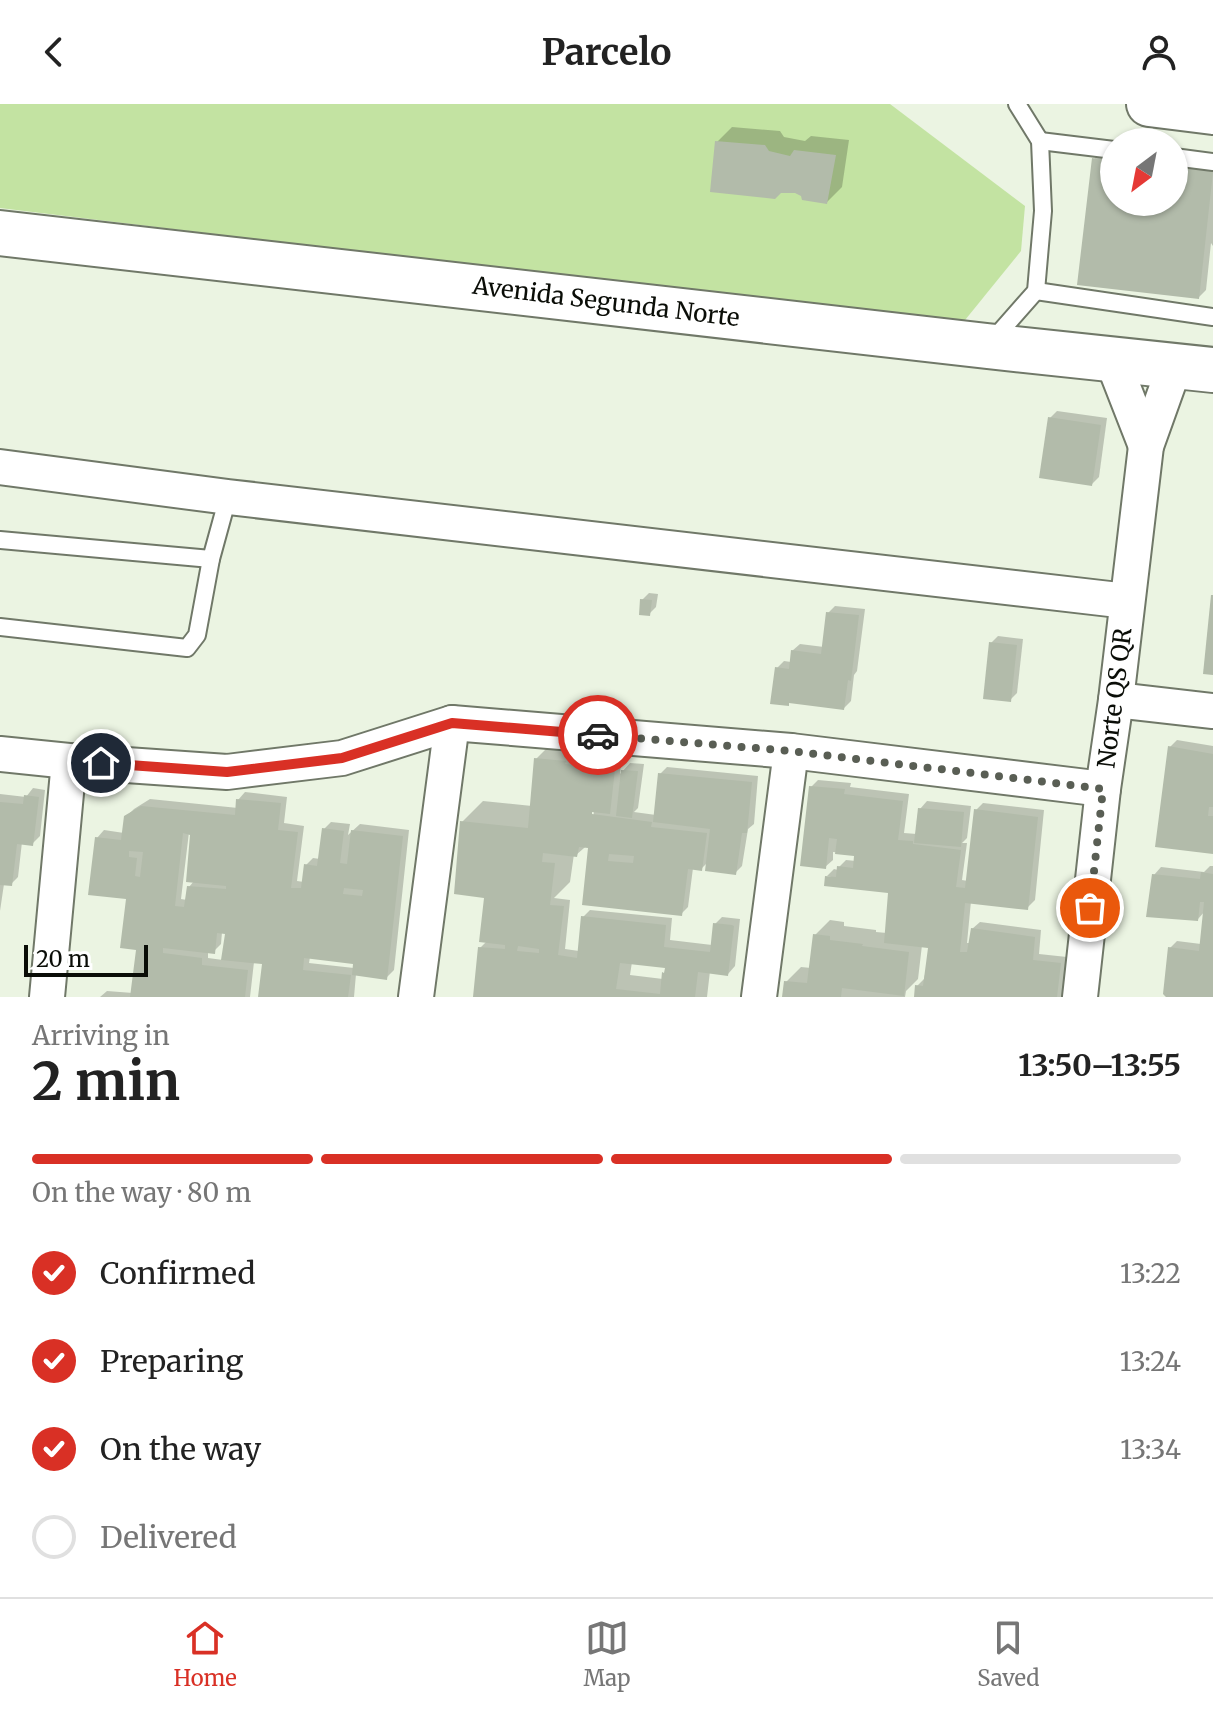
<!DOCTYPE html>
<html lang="en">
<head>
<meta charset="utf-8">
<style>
	:root { --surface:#fff; --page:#f2f2f2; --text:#222; --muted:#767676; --line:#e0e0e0; --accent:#d93025 }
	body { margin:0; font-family:Merriweather,serif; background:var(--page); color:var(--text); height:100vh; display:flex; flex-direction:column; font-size:30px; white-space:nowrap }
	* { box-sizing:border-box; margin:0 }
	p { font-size:26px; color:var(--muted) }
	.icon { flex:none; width:44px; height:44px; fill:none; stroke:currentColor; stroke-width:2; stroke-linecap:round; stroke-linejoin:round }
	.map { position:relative; height:893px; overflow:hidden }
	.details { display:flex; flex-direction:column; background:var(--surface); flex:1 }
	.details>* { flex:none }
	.needle { width:52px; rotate:212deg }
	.buttons { position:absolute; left:1100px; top:24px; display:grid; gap:16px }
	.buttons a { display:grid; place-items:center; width:88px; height:88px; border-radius:50%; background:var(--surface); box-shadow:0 2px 6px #0004; font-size:40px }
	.scale { position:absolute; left:24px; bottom:20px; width:124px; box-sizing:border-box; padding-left:8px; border:4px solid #0a0d07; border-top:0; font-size:22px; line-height:28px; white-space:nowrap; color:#0a0d07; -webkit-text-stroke:6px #fff; paint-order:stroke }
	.pin { position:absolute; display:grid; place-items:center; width:68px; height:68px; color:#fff; margin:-34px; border:4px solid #fff; border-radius:50%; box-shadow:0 2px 8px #0007 }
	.courier { position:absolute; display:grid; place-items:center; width:80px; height:80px; margin:-40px; border:6px solid #d93025; border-radius:50%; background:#fff; color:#222; box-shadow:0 2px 10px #0007 }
	.summary em { font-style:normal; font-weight:700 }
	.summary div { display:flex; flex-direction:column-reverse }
	.summary { display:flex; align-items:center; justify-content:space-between; height:136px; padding:0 32px }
	h1 { font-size:52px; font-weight:700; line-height:60px }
	.bar { display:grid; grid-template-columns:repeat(4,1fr); gap:12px 8px; align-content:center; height:96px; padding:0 32px }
	.bar i { height:10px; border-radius:6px; background:var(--line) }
	.bar .on { background:var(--accent) }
	.bar p { grid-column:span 4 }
	ol { padding:0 32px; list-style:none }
	li { display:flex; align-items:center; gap:24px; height:88px }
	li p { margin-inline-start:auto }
	li .icon { padding:8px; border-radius:50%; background:var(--accent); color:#fff; stroke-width:4 }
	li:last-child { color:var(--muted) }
	li i { width:44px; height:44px; border:4px solid var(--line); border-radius:50% }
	header { display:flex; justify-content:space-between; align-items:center; height:104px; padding:0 32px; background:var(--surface); font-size:36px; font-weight:700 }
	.tabs { display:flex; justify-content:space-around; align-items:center; height:112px; border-top:2px solid var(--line); background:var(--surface); font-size:22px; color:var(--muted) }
	.tabs a { display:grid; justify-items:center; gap:4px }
	.tabs .on { color:var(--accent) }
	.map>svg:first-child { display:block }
	.green { fill:#c3e3a2 }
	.shadow { fill:#0003; fill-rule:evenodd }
	.building { fill:#b2bbaa; fill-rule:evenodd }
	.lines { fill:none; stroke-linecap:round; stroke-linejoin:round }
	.lane-casing { stroke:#707868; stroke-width:20 }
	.street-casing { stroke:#707868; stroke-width:38 }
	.secondary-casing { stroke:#707868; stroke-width:48 }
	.lane { stroke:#fff; stroke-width:16 }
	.street { stroke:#fff; stroke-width:34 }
	.secondary { stroke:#fff; stroke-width:44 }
	.done { stroke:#595e54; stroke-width:8; stroke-dasharray:0 14.4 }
	.route { stroke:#d93025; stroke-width:10 }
	.labels { text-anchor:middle; stroke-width:7; stroke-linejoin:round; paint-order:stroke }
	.street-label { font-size:24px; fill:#0a0d07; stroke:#fff }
</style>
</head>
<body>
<header><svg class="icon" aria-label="back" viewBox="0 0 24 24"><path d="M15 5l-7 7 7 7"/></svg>Parcelo<svg class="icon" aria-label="person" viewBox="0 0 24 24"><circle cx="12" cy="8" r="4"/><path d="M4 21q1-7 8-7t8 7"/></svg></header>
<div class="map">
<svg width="1213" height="893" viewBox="0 0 1213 893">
	<rect width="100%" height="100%" fill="#ebf4e2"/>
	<path class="green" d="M0,0H890L1025,102L1021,147L961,221L0,104Z"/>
	<g class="shadow">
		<path d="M732,23L780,27L784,33L805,37L811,32L849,36L842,83L827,98L717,38Z"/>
		<path d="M1101,48L1114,50V98H1174V56L1213,61V142L1211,139L1206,186L1199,193L1079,179L1094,55Z"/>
		<path d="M1057,307L1107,314L1099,373L1092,380L1050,314Z"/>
		<path d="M649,489L658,490L656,503L649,510L642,496Z"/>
		<path d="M835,502L865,505L857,567L854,571L851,597L844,604L777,564L784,557L791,558L792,547L800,540L824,543L828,509Z"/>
		<path d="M998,532L1023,535L1017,589L1010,596L991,539Z"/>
		<path d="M557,634L617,643L615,658L621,659L620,670L630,659L644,660L638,704L634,708L656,711L660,670L667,663L758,672L754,720L748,725L742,762L735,769L708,758L701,765L693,764L688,803L681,810L584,799L591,738L576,751L574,750L570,778L554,794L570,796L565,845L579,847L583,813L590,806L672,814L670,836L712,841L715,820L722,813L740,815L735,862L728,870L710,867L707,893H475L480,844L487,837L486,794L462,718L483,697L532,702L536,655ZM590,706H594L592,731ZM632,858L669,863L663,875L630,871Z"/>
		<path d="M1177,636L1213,642V748L1170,643Z"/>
		<path d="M818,676L851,679L850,683L909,690L904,729L917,730L920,705L927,697L971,702L967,734L962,739H967L962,776L968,777L976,706L983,699L1044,706L1035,796L1027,804L971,797L967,839H970L972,825L980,818L1041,826L1039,850L1067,853L1063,893H916L917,882L924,875L931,842L922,841L918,875L906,887L905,893H784L786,878L801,863L811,864L815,831L830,816L844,818V822L876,826V828L887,829L890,787L827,772L834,765L838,766L839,763L846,756L856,757V750L833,748V756L825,763L811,683Z"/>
		<path d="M33,684L45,686L40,732L32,740L22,738L18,773L11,780H4L0,807V690L26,693Z"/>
		<path d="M245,688L287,693L284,719L304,722L297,777L304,778L306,761L313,754L320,755L324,725L331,718L350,720L348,731L360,720L409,726L394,866L387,873L356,870L354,893H260L264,859L254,858L250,893H100L107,887L133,889L138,844L128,794L97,734L104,726L124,729L126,713L134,705L150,695L238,704V696ZM189,728H193L194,777L189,783L187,796L181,795ZM222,828L228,829L223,856L208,854V847H214L221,840ZM310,853L355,858L354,864L309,859Z"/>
		<path d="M1210,762H1213V893L1170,844L1177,837L1201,840L1205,807L1198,815L1154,771L1161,763L1204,768Z"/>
	</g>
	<g class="building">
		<path d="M715,37L765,41L769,47L790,52L794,46L836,51L827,100L802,96L801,92L795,89H781L775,95L710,88Z"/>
		<path d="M1092,54L1114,57V98H1174V63L1213,68L1199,195L1077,181Z"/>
		<path d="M1048,313L1101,321L1092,382L1039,374Z"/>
		<path d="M1211,491H1213V571L1203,570Z"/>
		<path d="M640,495L652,496L650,512L639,511Z"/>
		<path d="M826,508L859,511L851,577L848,576L844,606L789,599V602L770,600L775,563L789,565L791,546L821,550Z"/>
		<path d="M989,538L1017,541L1011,598L983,595Z"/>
		<path d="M1168,642L1213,650V703H1209L1208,712H1213V750L1155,743Z"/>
		<path d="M534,654L566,657L565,660L615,665L610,710L592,708V710L652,718L651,723L707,729L702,767L688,765L682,812L582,801L588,744L579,743L577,753L543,749L542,758L555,759L550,801L564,802L558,851L577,854L581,812L666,821L664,843L710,848L713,819L732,821L734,822L728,872L698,868L695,893H473L478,843L505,845V841L479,838L484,794L454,790L460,717L528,724ZM609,750L634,752L633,759L608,757ZM518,842L539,845V849L517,847ZM620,859L665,864L664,869L662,868L660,890L616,885Z"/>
		<path d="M621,666L638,667L632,714L616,712Z"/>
		<path d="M658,669L752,678L747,729H742L736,771L705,767L710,725L653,718Z"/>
		<path d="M809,682L845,685L844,690L903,697L898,736L913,737V740L961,746L956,783L965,784L974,705L1038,713L1028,806L965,799L960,848H967L971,824L1035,833L1033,856L1061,859L1057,893H914L915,881L923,882L928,844L884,839L888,789L824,782L825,772L836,773L837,762L853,764L854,752L835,750L837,735L829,734L826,765L800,762Z"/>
		<path d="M24,691L39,693L33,742L17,740L12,782L0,781V698L23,700Z"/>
		<path d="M236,695L281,699L278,726L298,728L291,784H301L304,760L317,762L322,724L344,727L340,759L347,760L351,726L403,732L387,876L352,871L353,860L304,854L303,866L351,871L348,893H258L262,860L221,856L225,830L217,829L215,850L163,844V849L202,854V861L248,866L245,893H130L136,846L120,844L126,795L88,791L95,733L121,736L124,712L141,702L235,711ZM183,729L190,731L186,778L226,782V785L187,782L184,803L175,802ZM129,747L143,748L140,773L135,772L137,754L129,753ZM344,784L363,786L362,792L343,790Z"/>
		<path d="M918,704L964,708L961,743L914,739Z"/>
		<path d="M1201,768L1213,770V893H1166L1163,890L1168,843L1199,847L1204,798H1200L1198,817L1146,813L1152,770L1200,775Z"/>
		<path d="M813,830L830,832V836L863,840L862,842L909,848L904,892L842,884L841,893H782L784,877L807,879Z"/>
	</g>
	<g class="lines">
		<g class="lane-casing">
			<g id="lane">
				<path d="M1040,37L1114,46"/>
				<path d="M1174,53L1213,58"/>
				<path d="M1036,187L1213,213"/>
				<path d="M991,238L1036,187L1043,107L1040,37L1017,0"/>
				<path d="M0,436L211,455"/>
				<path d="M0,523L187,544L197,531L211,455L228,393"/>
			</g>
		</g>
		<g class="street-casing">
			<g id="street">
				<path d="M1112,255L1146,342"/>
				<path d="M0,363L228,393L1127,497"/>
				<path d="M1116,596L1213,607"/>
				<path d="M0,650L69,657L227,668L342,654L452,619L791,647L1103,685"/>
				<path d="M47,893L69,657"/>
				<path d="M416,893L452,619"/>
				<path d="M759,893L791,647"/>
				<path d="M1080,893L1103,685L1116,596L1146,342L1175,261"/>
			</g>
		</g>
		<g class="secondary-casing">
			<g id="secondary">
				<path d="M1149,0L1213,8"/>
				<path d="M0,129L987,242L1213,266"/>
			</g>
		</g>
		<use href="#lane" class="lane"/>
		<use href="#street" class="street"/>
		<use href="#secondary" class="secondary"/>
	</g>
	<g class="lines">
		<path class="done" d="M598,631L791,647L1103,685L1090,804"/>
		<path class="route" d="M101,659L227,668L342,654L452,619L598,631"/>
	</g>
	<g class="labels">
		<g class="street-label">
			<text transform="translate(606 198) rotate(7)" y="8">Avenida Segunda Norte</text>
			<text transform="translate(1115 594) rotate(-83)" y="8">Norte QS QR</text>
		</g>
	</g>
</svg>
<div class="buttons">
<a><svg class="needle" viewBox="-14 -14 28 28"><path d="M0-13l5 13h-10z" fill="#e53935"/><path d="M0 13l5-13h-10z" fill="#767676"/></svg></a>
</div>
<div class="scale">20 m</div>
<div class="pin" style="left:1090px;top:804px;background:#ea580c"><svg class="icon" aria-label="bag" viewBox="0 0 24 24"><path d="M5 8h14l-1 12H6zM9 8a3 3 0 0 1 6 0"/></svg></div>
<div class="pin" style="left:101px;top:659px;background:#1f2937"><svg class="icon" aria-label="home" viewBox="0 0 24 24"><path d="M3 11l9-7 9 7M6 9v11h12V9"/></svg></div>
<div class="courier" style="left:598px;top:631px"><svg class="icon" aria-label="car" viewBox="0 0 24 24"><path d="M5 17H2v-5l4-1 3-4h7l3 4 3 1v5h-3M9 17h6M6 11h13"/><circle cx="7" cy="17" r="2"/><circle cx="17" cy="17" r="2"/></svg></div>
</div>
<section class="details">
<div class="summary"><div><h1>2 min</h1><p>Arriving in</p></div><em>13:50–13:55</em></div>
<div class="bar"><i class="on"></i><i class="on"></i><i class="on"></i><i></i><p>On the way · 80 m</p></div>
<ol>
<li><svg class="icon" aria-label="check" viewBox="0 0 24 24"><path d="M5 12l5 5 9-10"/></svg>Confirmed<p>13:22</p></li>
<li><svg class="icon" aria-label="check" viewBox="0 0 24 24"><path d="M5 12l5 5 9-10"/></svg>Preparing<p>13:24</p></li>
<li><svg class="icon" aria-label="check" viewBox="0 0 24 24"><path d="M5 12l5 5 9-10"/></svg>On the way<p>13:34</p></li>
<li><i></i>Delivered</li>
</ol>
</section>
<nav class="tabs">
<a class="on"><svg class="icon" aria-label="home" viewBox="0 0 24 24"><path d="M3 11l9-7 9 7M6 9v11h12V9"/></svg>Home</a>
<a><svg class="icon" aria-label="map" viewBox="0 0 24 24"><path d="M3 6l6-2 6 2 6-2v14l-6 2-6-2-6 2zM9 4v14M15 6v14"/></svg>Map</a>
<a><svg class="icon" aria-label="saved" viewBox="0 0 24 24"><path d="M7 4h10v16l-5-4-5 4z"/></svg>Saved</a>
</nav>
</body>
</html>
